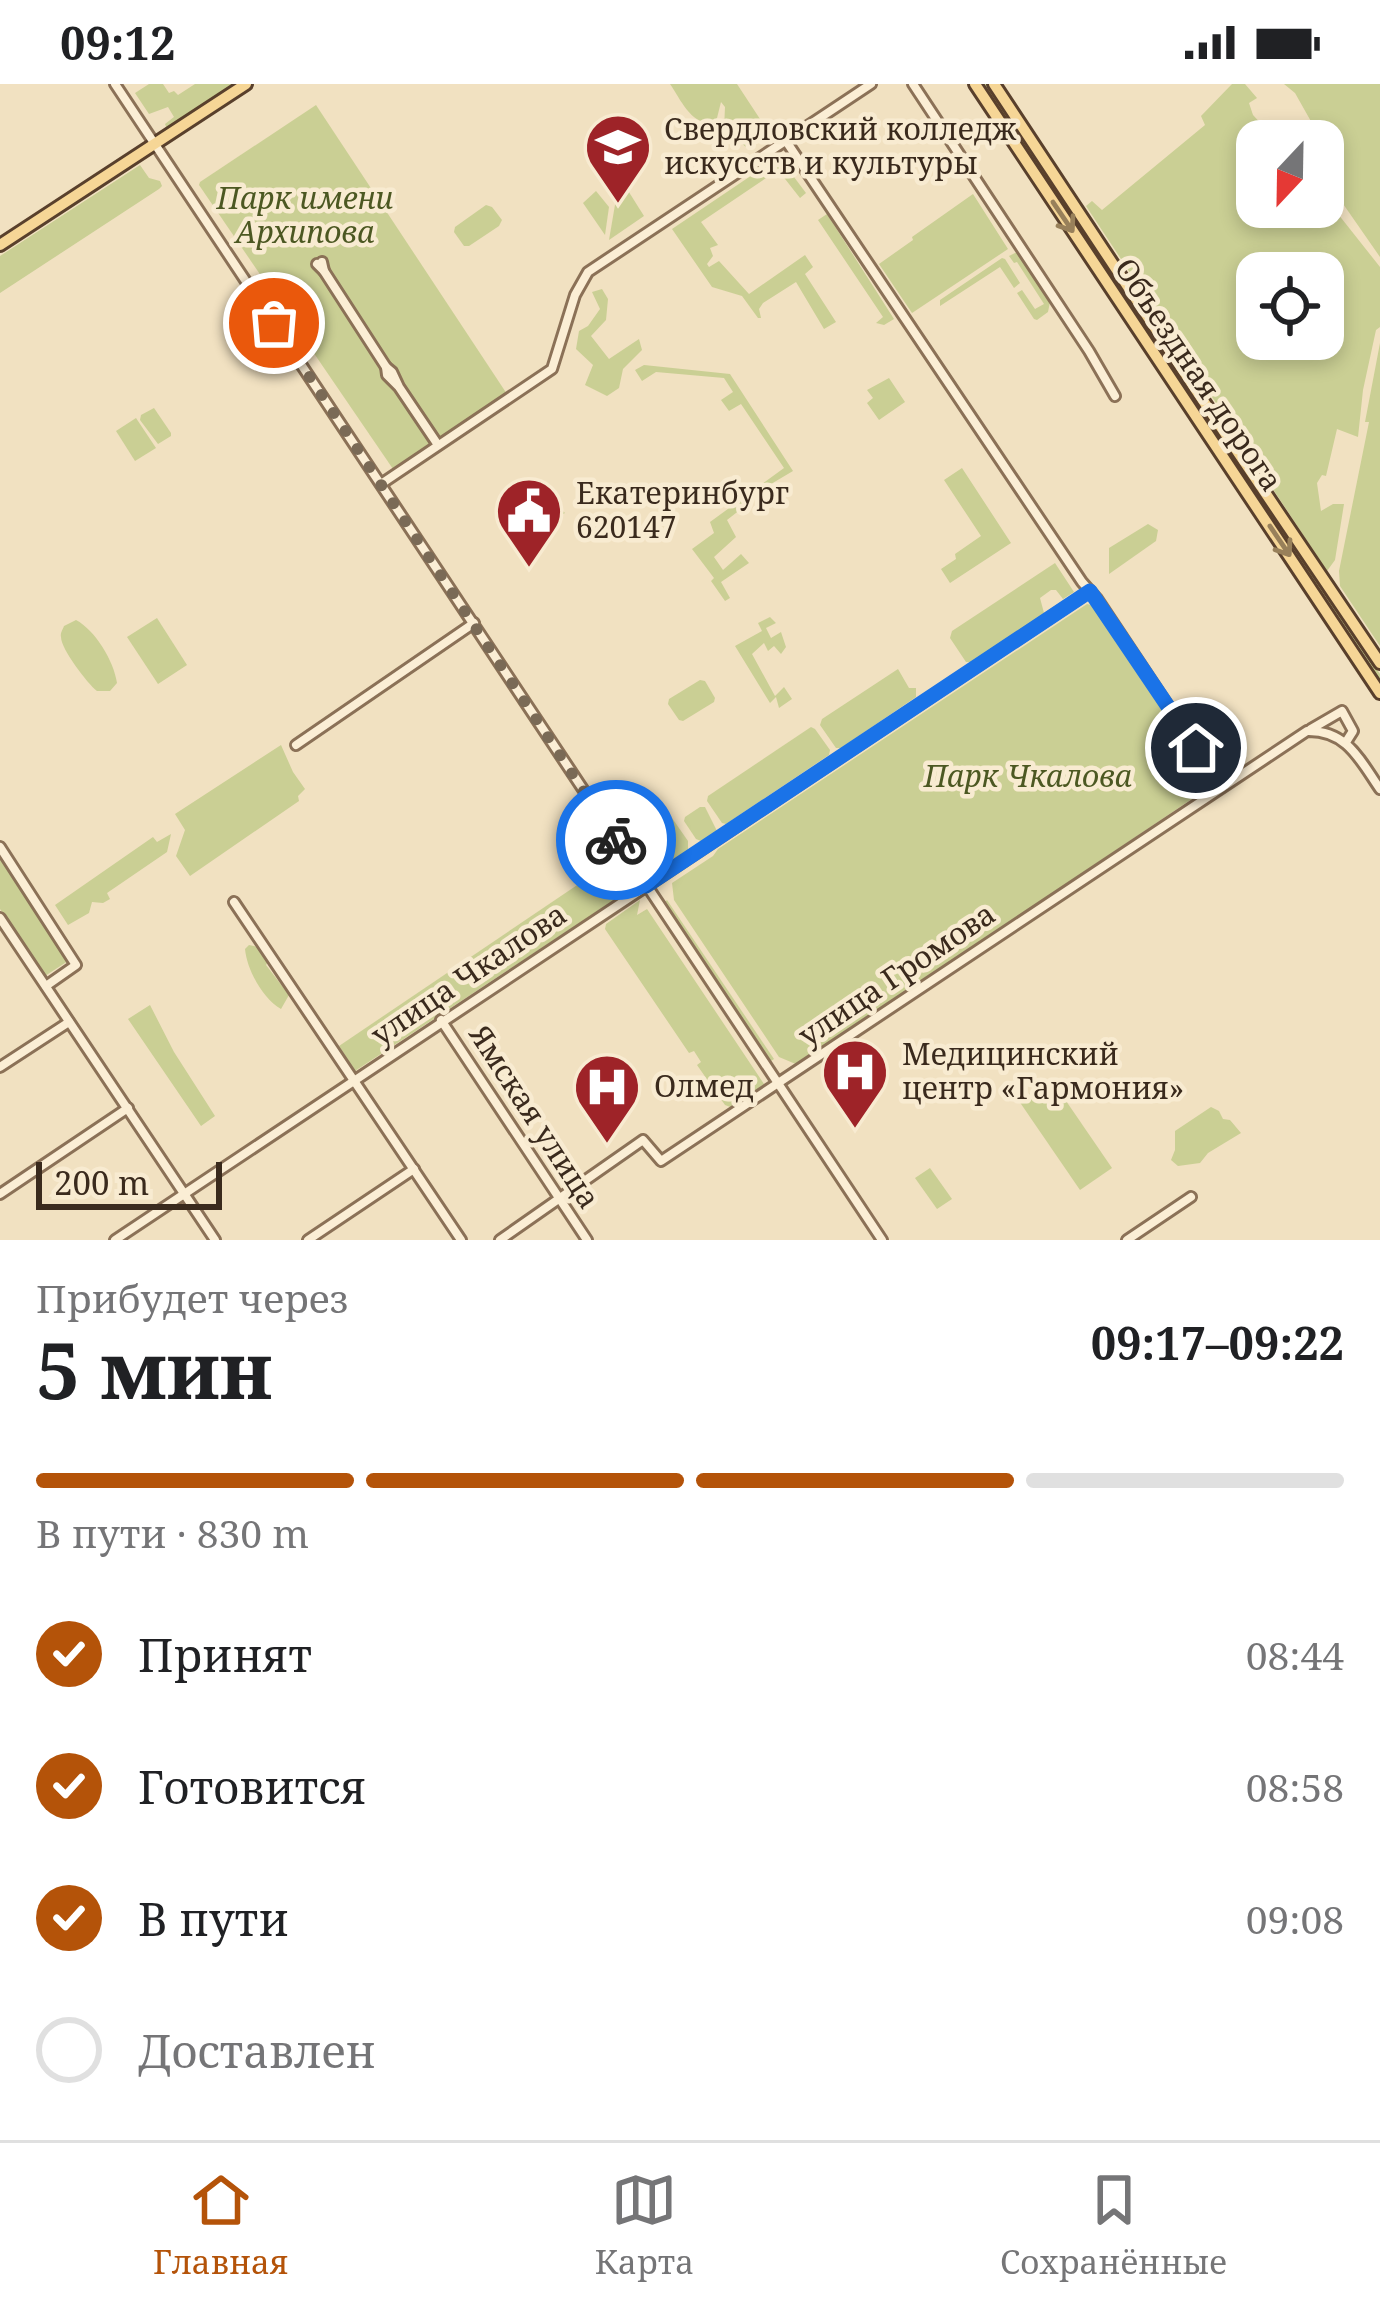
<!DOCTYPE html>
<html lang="ru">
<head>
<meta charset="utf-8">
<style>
	:root { --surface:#fff; --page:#f2f2f2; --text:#202124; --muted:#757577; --line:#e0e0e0; --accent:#b45309 }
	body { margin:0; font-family:"Noto Serif",serif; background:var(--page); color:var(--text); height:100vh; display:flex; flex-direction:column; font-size:45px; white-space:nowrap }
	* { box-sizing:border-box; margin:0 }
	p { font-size:39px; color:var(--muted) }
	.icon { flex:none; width:66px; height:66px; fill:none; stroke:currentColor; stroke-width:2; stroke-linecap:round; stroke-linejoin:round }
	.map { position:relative; height:1156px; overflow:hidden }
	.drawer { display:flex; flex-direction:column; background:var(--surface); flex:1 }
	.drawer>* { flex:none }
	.needle { width:78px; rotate:202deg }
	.controls { position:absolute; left:1236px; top:36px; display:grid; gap:24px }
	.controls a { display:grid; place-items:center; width:108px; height:108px; border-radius:24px; background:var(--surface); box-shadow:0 6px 18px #0003; font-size:60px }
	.scale { position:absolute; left:36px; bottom:30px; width:186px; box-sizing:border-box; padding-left:12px; border:6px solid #3a2a1d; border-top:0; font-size:33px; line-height:42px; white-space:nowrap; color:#3a2a1d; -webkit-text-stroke:9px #f8ebd1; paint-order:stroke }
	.pin { position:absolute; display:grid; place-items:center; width:102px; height:102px; color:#fff; margin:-51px; border:6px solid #fff; border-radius:50%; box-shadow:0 3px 12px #0007 }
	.courier { position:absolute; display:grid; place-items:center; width:120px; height:120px; margin:-60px; border:9px solid #1a73e8; border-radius:50%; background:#fff; color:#222; box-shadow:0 3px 15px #0007 }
	.summary em { font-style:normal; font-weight:700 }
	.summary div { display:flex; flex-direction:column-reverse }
	.summary { display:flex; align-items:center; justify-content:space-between; height:204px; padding:0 36px }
	h1 { font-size:78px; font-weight:700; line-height:90px }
	.bar { display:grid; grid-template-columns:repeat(4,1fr); gap:18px 12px; align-content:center; height:144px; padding:0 36px }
	.bar i { height:15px; border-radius:9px; background:var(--line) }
	.bar .active { background:var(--accent) }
	.bar p { grid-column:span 4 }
	ol { padding:0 36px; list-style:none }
	li { display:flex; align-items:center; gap:36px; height:132px }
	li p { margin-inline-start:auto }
	li .icon { padding:12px; border-radius:50%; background:var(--accent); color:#fff; stroke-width:4 }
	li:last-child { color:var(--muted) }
	li i { width:66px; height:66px; border:6px solid var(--line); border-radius:50% }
	.status { display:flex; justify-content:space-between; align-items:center; height:84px; padding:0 60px; background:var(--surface); direction:ltr }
	.status svg { height:33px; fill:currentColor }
	.menu { display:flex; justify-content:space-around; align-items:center; height:168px; border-top:3px solid var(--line); background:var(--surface); font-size:33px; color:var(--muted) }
	.menu a { display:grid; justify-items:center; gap:6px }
	.menu .active { color:var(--accent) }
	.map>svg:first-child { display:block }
	.green { fill:#cacf94; fill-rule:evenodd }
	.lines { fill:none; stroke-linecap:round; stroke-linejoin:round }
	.minor-casing { stroke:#8b7157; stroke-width:14 }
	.major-casing { stroke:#59402c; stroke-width:16 }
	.minor { stroke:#fbeed5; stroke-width:8 }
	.major { stroke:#f6d696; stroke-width:10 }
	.oneway { stroke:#98805a }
	.done { stroke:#7a6a56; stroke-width:12; stroke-dasharray:0 21.6 }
	.route { stroke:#1a73e8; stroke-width:15 }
	.labels { text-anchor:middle; stroke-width:9; stroke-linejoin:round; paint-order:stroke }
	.poi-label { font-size:30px; fill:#3a2a1d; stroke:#f8ebd1; text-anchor:start }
	.park-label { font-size:30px; font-style:italic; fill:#4c5822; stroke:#f8ebd1 }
	.street-label { font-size:30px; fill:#3a2a1d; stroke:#f8ebd1 }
</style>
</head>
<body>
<div class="status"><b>09:12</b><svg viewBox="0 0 49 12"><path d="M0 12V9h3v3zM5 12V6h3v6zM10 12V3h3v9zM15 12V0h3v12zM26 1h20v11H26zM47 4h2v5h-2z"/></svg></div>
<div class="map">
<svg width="1380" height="1156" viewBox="0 0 1380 1156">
	<rect width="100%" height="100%" fill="#f1e1c1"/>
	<g class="green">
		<path d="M149,0H163L169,9L174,7L178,11L195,0H236L167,45L165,40L174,33L168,23L149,30L135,9Z"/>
		<path d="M670,0H737L760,35L749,44L757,57L746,63L724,45L725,23L721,18L717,34L711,39C690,39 681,16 670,0Z"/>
		<path d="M982,0H990L1380,590V602Z"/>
		<path d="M1232,0H1245L1257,14L1249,19L1253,31L1277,57H1257V123H1323V111L1380,183V243L1376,246L1363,306L1358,353L1337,345L1326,392L1322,391L1317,399L1321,427L1333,420H1344L1335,476L1327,487L1086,122L1092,117L1102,126L1205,41L1201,32ZM1257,189H1323V255H1257Z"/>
		<path d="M1284,0H1380V173L1323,91V87H1339L1295,9Z"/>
		<path d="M316,21L507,310L393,385L199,101L200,98Z"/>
		<path d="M779,73L806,109L800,114L778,86L701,138L718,161L710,164L713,172L707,180L709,183L719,177L749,210L805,171L813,183L805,190L836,238L824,245L796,198L763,219L759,225L761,234H758L742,212L712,203L672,145Z"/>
		<path d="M140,81L149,94L160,97L162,102L159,105L0,209V172Z"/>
		<path d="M627,105L644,132L609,156L616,115Z"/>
		<path d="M596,107L609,123L605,151L583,119Z"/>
		<path d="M973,110L1008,165L912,229L879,180L913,156L912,153Z"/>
		<path d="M486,121L492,123L502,136L499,142L469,162H464L454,148L455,143Z"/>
		<path d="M827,130L894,235L884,241L876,239L883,233L818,136Z"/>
		<path d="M1017,168L1050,218L1048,228L1037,236L1034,235L1017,209L1022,206L1035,225L1044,220L1017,178L1014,179L1009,172Z"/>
		<path d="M1002,174L1005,175L1020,199L1014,204L1000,183L940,222V216Z"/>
		<path d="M602,205L608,215L606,236L591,252L609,275L639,255L642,266L623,285L619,304L607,312L585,301L593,281L576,265L579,247L588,242L600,225L592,208Z"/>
		<path d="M1380,259V562L1340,502L1339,487L1369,338H1365Z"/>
		<path d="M644,281L730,290L793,387L771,400L775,409L767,412L763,408L727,436L736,453L714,473L723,486L741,470L749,479L721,498L730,514L725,517L711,497L714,494L692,465L714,449L710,438L784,384L741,320L729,327L721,316L733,308L724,294L656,288L642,297L635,286Z"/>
		<path d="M889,294L905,318L879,336L867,319L873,314L867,306Z"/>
		<path d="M154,324L171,349V352L158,360L140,336L141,331Z"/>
		<path d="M136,334L156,364L135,377L116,347Z"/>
		<path d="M962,384L1011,459L950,499L941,485L956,475L955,470L981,452L944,396Z"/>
		<path d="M544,410L565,429L556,434L528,432L523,423Z"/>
		<path d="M1148,440L1158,446L1156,457L1109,490V464Z"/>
		<path d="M1055,479L1074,508L1063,515L1056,506H1051L1040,514L1044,529L972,578H966L950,554L952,547Z"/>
		<path d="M1087,520L1095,522L1211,696V702L798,981L779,973L674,816L672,799L713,772L718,765Z"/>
		<path d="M770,533L776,539L766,544L771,554L781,548L786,563L781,570L774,562L768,567L764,559L752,570L775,612L784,603L792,615L779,624L776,613L770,619L735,562L762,547L758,539Z"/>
		<path d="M157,534L187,581L158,600L127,553Z"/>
		<path d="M76,536C95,546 114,577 117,599L110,607H97C87,599 61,565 61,553C60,549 63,545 64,542Z"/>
		<path d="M898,585L909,604H916V613L841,664H836L820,641L822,635Z"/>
		<path d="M700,596L705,597L715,614L714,618L683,637L679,636L668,620L669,615Z"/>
		<path d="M811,643L815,645L830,666L829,671L726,740L722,739L707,717L708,712Z"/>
		<path d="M281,661L293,688L305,705L298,712L299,717L190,792L176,772L185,746L175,730Z"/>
		<path d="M700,723H705L717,747L701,757L696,755L684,737L685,733Z"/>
		<path d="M672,734L688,757V766L664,781L654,783L637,758Z"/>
		<path d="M171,750L167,768L107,809L110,815L103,819L92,818L89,829L68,841L55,821L153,753L157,758Z"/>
		<path d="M0,775L68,877L45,892L0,825Z"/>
		<path d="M598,787L616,815L355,987L339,962Z"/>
		<path d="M640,816L637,831L647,825L764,1000L733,1024L725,1021L697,981L701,978L694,967L689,969L605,845L606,840Z"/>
		<path d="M667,816L774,975L771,977L665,818Z"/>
		<path d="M249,861L262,864L269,876L266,881L289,911L281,925C263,915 247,886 245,865Z"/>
		<path d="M150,921L174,968L215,1032L201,1042L128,935Z"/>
		<path d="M1051,995L1112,1084L1080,1106L1019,1017Z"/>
		<path d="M1211,1023L1219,1027L1223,1035L1230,1036L1241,1049L1208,1069L1200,1079L1178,1082L1171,1076L1175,1066V1047Z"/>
		<path d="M930,1084L952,1115L937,1125L915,1094Z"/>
	</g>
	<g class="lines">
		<g class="minor-casing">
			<g id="minor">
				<path d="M115,0L882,1156"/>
				<path d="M913,0L1089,267L1115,312"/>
				<path d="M786,57L1082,498L1097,515L1222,703"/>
				<path d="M317,180L324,187L322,178"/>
				<path d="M324,187L386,283"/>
				<path d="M399,303L387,291L386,283L392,288L399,303L438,361"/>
				<path d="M381,400L552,285L575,211L588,188L871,0"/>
				<path d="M1311,645L1342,627L1353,647L1346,658"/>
				<path d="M296,661L474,539"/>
				<path d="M0,763L76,881L46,902"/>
				<path d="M234,818L461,1156"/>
				<path d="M0,834L215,1156"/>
				<path d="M441,936L587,1156"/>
				<path d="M0,983L69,938"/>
				<path d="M0,1110L128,1024"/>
				<path d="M115,1156L1090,507"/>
				<path d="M308,1156L414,1085"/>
				<path d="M500,1156L643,1056L661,1077L1307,647C1347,646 1360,676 1380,705"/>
				<path d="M1127,1156L1191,1113"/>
			</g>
		</g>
		<g class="major-casing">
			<g id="major">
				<path d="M975,0L1380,609"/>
				<path d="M994,0L1198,309L1380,579"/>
				<path d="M0,161L246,0"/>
			</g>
		</g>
		<use href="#minor" class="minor"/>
		<use href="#major" class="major"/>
	</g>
	<defs><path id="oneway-shaft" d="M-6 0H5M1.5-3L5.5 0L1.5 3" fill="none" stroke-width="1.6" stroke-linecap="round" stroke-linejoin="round" transform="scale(3)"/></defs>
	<g class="oneway">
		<use href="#oneway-shaft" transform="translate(1063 133) rotate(56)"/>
		<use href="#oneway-shaft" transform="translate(1280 457) rotate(56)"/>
	</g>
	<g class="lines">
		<path class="done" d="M274,239L616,756"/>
		<path class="route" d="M616,756L646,802L1090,507L1196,664"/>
	</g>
	<defs>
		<g id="university-pin" transform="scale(3.45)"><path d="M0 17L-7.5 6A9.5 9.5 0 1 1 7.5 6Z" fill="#9e2328" stroke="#f8ebd1"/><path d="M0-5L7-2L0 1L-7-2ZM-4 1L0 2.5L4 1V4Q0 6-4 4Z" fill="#fff"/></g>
		<g id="civic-pin" transform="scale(3.45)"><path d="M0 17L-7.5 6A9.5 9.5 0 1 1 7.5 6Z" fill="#9e2328" stroke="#f8ebd1"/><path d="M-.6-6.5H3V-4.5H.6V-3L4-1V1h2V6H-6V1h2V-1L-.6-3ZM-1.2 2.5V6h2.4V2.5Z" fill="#fff"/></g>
		<g id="hospital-pin" transform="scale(3.45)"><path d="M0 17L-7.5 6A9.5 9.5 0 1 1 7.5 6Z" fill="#9e2328" stroke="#f8ebd1"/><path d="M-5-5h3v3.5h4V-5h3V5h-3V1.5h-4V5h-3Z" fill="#fff"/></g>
	</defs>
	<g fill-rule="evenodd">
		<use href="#university-pin" x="618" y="63"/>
		<use href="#civic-pin" x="529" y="427"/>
		<use href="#hospital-pin" x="855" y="988"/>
		<use href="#hospital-pin" x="607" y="1003"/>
	</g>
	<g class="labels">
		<g class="poi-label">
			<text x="664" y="56">Свердловский колледж<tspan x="664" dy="34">искусств и культуры</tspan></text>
			<text x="576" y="420">Екатеринбург<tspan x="576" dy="34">620147</tspan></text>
			<text x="902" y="981">Медицинский<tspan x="902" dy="34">центр «Гармония»</tspan></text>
			<text x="654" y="1013">Олмед</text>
		</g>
		<g class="park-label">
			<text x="305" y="125">Парк имени<tspan x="305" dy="34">Архипова</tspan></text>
			<text x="1028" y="703">Парк Чкалова</text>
		</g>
		<g class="street-label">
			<text transform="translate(1198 291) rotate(56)" y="10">Объездная дорога</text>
			<text transform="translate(469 891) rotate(-34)" y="10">улица Чкалова</text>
			<text transform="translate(897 891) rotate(-34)" y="10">улица Громова</text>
			<text transform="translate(534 1033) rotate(57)" y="10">Ямская улица</text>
		</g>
	</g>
</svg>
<div class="controls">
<a><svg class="needle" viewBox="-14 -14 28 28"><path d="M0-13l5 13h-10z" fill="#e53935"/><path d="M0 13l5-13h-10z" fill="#757577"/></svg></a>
<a><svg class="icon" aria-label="locate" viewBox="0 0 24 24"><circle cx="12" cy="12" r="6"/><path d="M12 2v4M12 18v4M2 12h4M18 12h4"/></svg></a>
</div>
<div class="scale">200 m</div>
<div class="pin" style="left:274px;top:239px;background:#ea580c"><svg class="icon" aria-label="bag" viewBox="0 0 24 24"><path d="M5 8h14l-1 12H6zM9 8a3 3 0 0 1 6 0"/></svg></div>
<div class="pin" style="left:1196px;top:664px;background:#1f2937"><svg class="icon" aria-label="home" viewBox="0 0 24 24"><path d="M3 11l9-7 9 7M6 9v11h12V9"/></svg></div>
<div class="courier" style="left:616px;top:756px"><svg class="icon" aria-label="bike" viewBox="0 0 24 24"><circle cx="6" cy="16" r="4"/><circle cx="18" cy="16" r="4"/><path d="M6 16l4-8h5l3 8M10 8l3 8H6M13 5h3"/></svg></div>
</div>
<section class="drawer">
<div class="summary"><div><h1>5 мин</h1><p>Прибудет через</p></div><em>09:17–09:22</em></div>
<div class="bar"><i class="active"></i><i class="active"></i><i class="active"></i><i></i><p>В пути · 830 m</p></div>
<ol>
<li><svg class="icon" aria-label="check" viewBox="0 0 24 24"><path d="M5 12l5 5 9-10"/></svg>Принят<p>08:44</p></li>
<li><svg class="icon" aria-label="check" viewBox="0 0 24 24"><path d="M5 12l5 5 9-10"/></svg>Готовится<p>08:58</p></li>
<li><svg class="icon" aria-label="check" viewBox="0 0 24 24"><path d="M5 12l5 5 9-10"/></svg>В пути<p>09:08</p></li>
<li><i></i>Доставлен</li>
</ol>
</section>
<nav class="menu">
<a class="active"><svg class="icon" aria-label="home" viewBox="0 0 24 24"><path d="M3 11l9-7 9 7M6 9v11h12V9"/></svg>Главная</a>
<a><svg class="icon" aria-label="map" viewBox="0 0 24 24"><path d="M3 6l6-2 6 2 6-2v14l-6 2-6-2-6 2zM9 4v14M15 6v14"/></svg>Карта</a>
<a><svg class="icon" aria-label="saved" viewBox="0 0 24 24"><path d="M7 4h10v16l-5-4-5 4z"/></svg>Сохранённые</a>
</nav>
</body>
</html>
